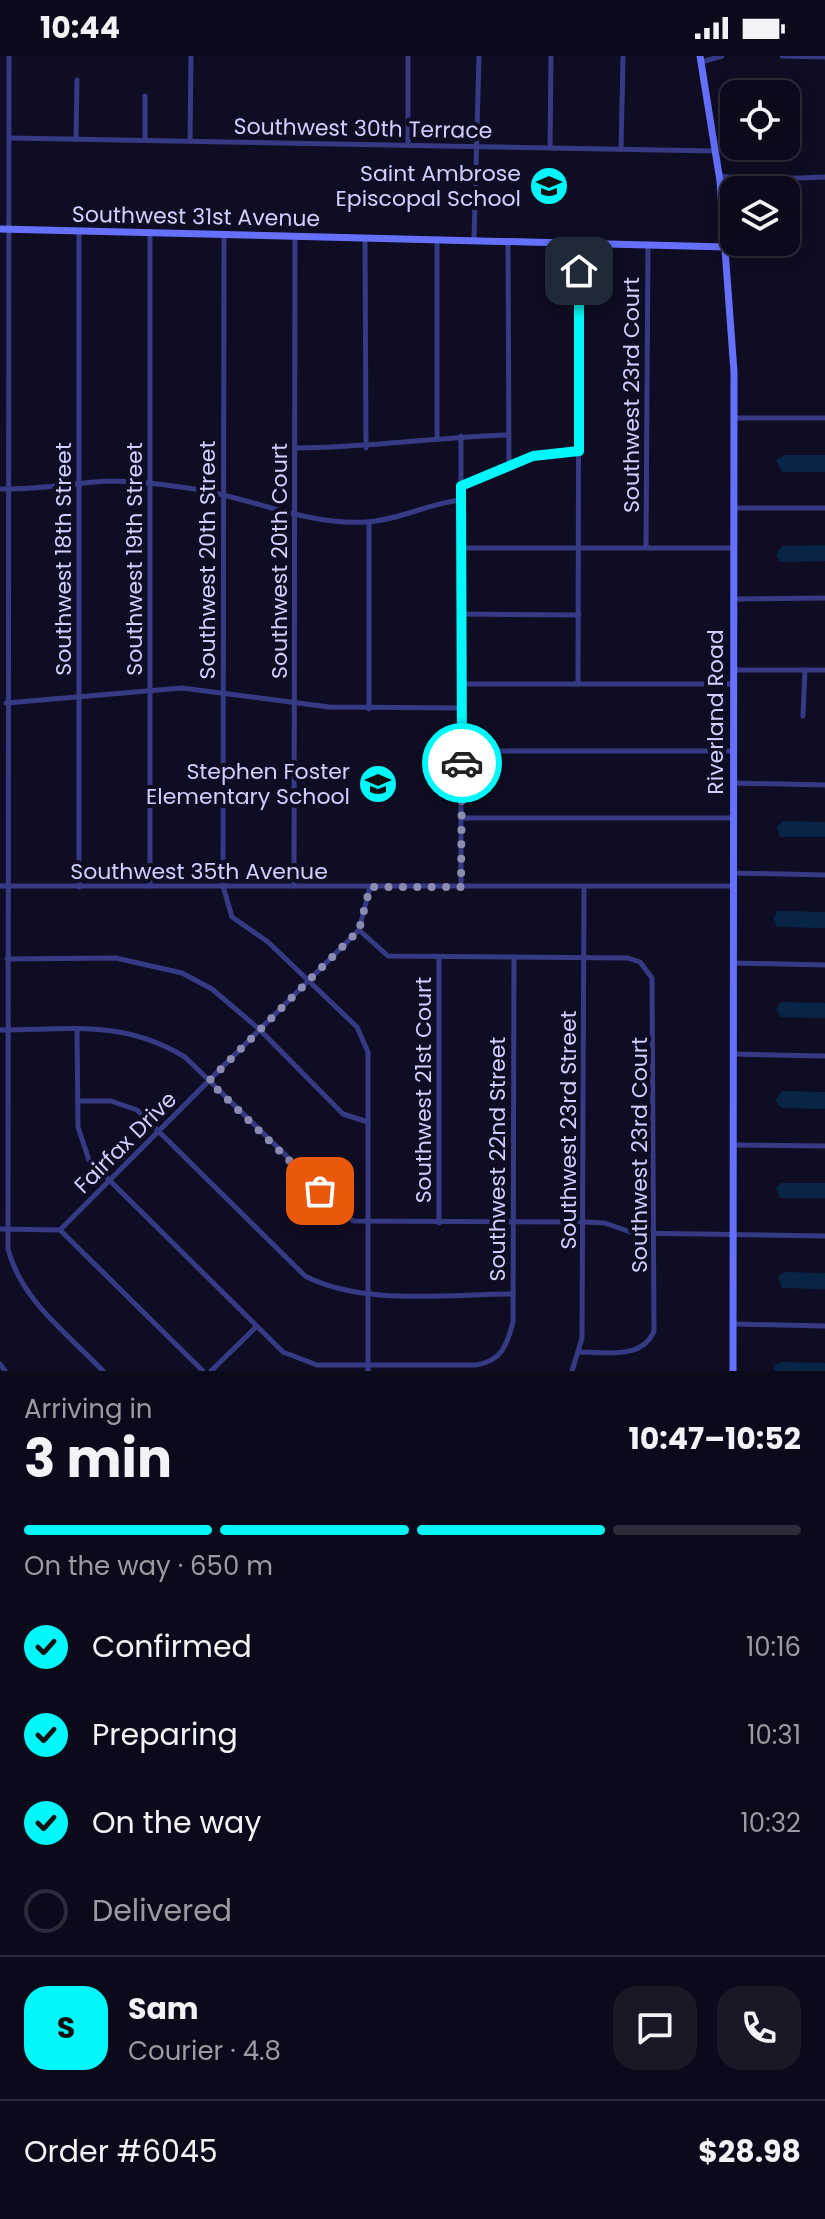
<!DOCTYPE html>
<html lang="en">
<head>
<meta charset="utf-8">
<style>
	:root { --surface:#0b0a1a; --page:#191827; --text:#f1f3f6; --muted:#9a9aa2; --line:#2b2b39; --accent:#00f8fa }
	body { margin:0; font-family:Poppins,sans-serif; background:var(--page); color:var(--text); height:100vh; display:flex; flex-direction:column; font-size:30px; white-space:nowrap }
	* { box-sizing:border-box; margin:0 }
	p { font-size:26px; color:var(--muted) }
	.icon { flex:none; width:44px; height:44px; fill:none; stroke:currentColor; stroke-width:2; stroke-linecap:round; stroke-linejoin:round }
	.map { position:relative; height:1315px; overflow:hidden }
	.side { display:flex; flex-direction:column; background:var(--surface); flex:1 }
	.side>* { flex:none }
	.tools { position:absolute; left:720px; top:24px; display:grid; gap:16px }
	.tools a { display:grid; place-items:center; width:80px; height:80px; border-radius:16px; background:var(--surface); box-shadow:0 4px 20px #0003,0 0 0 2px var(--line); font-size:40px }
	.pin { position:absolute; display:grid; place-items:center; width:68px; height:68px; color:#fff; margin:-34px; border-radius:16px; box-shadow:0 4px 12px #0006 }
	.courier { position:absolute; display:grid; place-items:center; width:80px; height:80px; margin:-40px; border:6px solid #00f8fa; border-radius:50%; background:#fff; color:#222; box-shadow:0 2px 10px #0007 }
	.head em { font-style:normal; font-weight:700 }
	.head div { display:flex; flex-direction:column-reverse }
	.head { display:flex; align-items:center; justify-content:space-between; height:136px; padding:0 24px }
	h1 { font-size:52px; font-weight:700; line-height:60px }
	.bar { display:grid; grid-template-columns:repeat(4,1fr); gap:12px 8px; align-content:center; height:96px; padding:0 24px }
	.bar i { height:10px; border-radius:6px; background:var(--line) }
	.bar .active { background:var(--accent) }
	.bar p { grid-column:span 4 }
	.line { display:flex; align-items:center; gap:20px; padding:0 24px; border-top:2px solid var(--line) }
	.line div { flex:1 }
	.round { display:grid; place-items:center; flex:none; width:84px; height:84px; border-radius:24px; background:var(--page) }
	ol { padding:0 24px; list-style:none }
	li { display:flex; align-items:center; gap:24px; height:88px }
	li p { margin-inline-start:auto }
	li .icon { padding:8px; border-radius:50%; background:var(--accent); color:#111; stroke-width:4 }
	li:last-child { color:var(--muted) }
	li i { width:44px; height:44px; border:4px solid var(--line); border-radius:50% }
	.status { display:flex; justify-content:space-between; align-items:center; height:56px; padding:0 40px; background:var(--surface); direction:ltr }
	.status svg { height:22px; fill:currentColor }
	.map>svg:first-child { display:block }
	.water { fill:#092546 }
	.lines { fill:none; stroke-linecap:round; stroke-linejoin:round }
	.street { stroke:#363a84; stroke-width:5 }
	.secondary { stroke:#6670ff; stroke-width:7 }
	.done { stroke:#8c8bb2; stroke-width:8; stroke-dasharray:0 14.4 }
	.route { stroke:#00f8fa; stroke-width:10 }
	.labels { text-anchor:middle; stroke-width:8; stroke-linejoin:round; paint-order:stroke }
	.street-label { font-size:22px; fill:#d0cfff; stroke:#0f0d23 }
	.poi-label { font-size:22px; fill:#d0cfff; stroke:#0f0d23; text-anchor:end }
</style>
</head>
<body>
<div class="status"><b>10:44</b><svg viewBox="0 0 49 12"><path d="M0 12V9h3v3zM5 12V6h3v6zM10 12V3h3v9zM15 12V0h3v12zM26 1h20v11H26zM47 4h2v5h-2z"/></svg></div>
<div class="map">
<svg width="825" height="1315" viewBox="0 0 825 1315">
	<rect width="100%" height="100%" fill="#0f0d23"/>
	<g class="water">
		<path d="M785,399H825V416H782L776,404Z"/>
		<path d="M825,489V505L781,506L776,499L782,490Z"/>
		<path d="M783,765L825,766V781H780L777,771Z"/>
		<path d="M778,855L825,856V872L777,871L773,863Z"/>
		<path d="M781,946L825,947V962L781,961L776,954Z"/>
		<path d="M782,1035L825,1036V1053L782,1052L775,1045Z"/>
		<path d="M781,1127H825V1142H780L776,1132Z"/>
		<path d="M784,1216L825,1217V1233L782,1232L778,1221Z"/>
		<path d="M782,1306L825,1307V1315H774V1309Z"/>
	</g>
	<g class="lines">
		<g class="street">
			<path d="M9,0L8,1193C21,1244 68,1278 103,1315"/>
			<path d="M408,0V89"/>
			<path d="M782,0L825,1"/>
			<path d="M701,6L722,0"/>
			<path d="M9,82L716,95"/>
			<path d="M76,83L77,24"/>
			<path d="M145,84V40"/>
			<path d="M190,85L191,0"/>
			<path d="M550,92L551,0"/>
			<path d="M621,93L623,2"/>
			<path d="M720,120L742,123"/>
			<path d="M720,125L825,121"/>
			<path d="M79,175V831"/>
			<path d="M224,179L223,830L232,861L268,886L357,971L368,996V1315"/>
			<path d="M365,182L366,392"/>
			<path d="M437,183V381"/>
			<path d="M474,183L479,0"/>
			<path d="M508,185L509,408"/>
			<path d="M734,362H825"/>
			<path d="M296,392C367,392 437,381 508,379"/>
			<path d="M461,430L533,400L579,395"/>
			<path d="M0,433C36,434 73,427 109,425C136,425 162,428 188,432C248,440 305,470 367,466C400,464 429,447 461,444"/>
			<path d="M734,452H825"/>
			<path d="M646,491L648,188"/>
			<path d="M462,492H733"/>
			<path d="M734,543L825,542"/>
			<path d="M461,558L579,559"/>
			<path d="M734,614H825"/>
			<path d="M462,628H733"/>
			<path d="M578,628L579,186"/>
			<path d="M6,647L182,632L329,651L461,652"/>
			<path d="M369,653V466"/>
			<path d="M803,660L805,614"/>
			<path d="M462,695H733"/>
			<path d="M734,727L825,729"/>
			<path d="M461,762H733"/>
			<path d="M734,817L825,819"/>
			<path d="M0,830H733"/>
			<path d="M150,830V176"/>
			<path d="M294,830L295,180"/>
			<path d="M461,831V380"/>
			<path d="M359,874L388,900L628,902L640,906L652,922L654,1275C642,1304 606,1296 579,1296"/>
			<path d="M7,903L116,902L182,917L212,933L259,973L343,1058L368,1066"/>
			<path d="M734,907L825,909"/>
			<path d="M0,974C69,974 123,963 185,1001L353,1165L584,1166L605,1167L633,1177L825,1180"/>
			<path d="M77,974L78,1071L89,1104L283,1296L317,1309H476C502,1305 507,1289 513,1266L514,902"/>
			<path d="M733,998L825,1000"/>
			<path d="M78,1045H111L137,1054L305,1220C363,1250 447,1238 513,1238"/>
			<path d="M734,1089L825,1090"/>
			<path d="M439,1167V901"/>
			<path d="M0,1173L60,1174L359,874L370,831"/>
			<path d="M60,1174L203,1315"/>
			<path d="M734,1268L825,1270"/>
			<path d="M0,1308L5,1315"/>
			<path d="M211,1315L255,1272"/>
			<path d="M572,1315L582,1282L584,831"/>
		</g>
		<g class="secondary">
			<path d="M700,0L720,125L734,316L733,1315"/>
			<path d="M0,173L727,191"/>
		</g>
	</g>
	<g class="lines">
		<path class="done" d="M320,1135L209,1025L359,874L370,831H461L462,707"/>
		<path class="route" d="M462,707L461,430L533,400L579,395V215"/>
	</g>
	<defs>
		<g id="school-disc" transform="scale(2)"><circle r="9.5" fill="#00f8fa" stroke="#0f0d23"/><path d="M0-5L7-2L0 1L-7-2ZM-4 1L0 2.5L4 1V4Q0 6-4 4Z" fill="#111"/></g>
	</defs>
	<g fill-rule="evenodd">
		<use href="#school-disc" x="549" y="130"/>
		<use href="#school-disc" x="378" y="728"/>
	</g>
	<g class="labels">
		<g class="street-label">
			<text transform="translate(363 72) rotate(1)" y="8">Southwest 30th Terrace</text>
			<text transform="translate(196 160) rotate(1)" y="8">Southwest 31st Avenue</text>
			<text transform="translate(631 339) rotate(-90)" y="8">Southwest 23rd Court</text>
			<text transform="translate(63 503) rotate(-90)" y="8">Southwest 18th Street</text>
			<text transform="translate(134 503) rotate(-90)" y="8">Southwest 19th Street</text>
			<text transform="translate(207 504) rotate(-90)" y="8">Southwest 20th Street</text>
			<text transform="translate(279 505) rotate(-90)" y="8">Southwest 20th Court</text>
			<text transform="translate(715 656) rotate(-90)" y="8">Riverland Road</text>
			<text x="199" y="823">Southwest 35th Avenue</text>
			<text transform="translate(423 1034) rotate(-90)" y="8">Southwest 21st Court</text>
			<text transform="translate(568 1074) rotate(-90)" y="8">Southwest 23rd Street</text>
			<text transform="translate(125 1086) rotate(-45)" y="8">Fairfax Drive</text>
			<text transform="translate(639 1099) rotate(-90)" y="8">Southwest 23rd Court</text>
			<text transform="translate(497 1103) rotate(-90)" y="8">Southwest 22nd Street</text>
		</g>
		<g class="poi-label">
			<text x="521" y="125">Saint Ambrose<tspan x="521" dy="25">Episcopal School</tspan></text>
			<text x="350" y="723">Stephen Foster<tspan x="350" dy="25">Elementary School</tspan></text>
		</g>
	</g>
</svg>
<div class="tools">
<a><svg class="icon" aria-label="locate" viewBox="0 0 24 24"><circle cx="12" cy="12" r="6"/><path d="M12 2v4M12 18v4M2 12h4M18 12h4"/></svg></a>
<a><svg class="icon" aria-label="layers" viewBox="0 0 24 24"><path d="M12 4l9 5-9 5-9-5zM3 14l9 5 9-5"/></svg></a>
</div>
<div class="pin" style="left:320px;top:1135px;background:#ea580c"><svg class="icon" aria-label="bag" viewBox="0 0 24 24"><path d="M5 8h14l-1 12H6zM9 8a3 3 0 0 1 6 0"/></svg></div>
<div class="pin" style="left:579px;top:215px;background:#1f2937"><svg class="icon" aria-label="home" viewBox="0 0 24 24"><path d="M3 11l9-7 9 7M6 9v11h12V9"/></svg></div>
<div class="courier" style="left:462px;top:707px"><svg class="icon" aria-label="car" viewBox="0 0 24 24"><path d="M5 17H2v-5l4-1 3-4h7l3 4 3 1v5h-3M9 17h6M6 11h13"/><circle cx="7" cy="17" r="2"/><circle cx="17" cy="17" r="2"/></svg></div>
</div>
<section class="side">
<div class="head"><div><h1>3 min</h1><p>Arriving in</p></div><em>10:47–10:52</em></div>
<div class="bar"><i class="active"></i><i class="active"></i><i class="active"></i><i></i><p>On the way · 650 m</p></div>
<ol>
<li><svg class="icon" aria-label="check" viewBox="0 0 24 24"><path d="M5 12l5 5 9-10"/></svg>Confirmed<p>10:16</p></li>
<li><svg class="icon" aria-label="check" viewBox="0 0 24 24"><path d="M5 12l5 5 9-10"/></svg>Preparing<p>10:31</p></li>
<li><svg class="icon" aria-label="check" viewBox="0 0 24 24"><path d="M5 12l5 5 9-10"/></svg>On the way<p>10:32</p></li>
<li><i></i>Delivered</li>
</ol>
<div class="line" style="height:144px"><b class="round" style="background:var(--accent);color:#111">S</b><div><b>Sam</b><p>Courier · 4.8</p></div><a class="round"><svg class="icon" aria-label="chat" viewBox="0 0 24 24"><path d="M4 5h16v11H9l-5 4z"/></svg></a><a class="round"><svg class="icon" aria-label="phone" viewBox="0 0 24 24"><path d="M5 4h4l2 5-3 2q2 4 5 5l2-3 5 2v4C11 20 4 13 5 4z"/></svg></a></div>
<div class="line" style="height:104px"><div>Order #6045</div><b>$28.98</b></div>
</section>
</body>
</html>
